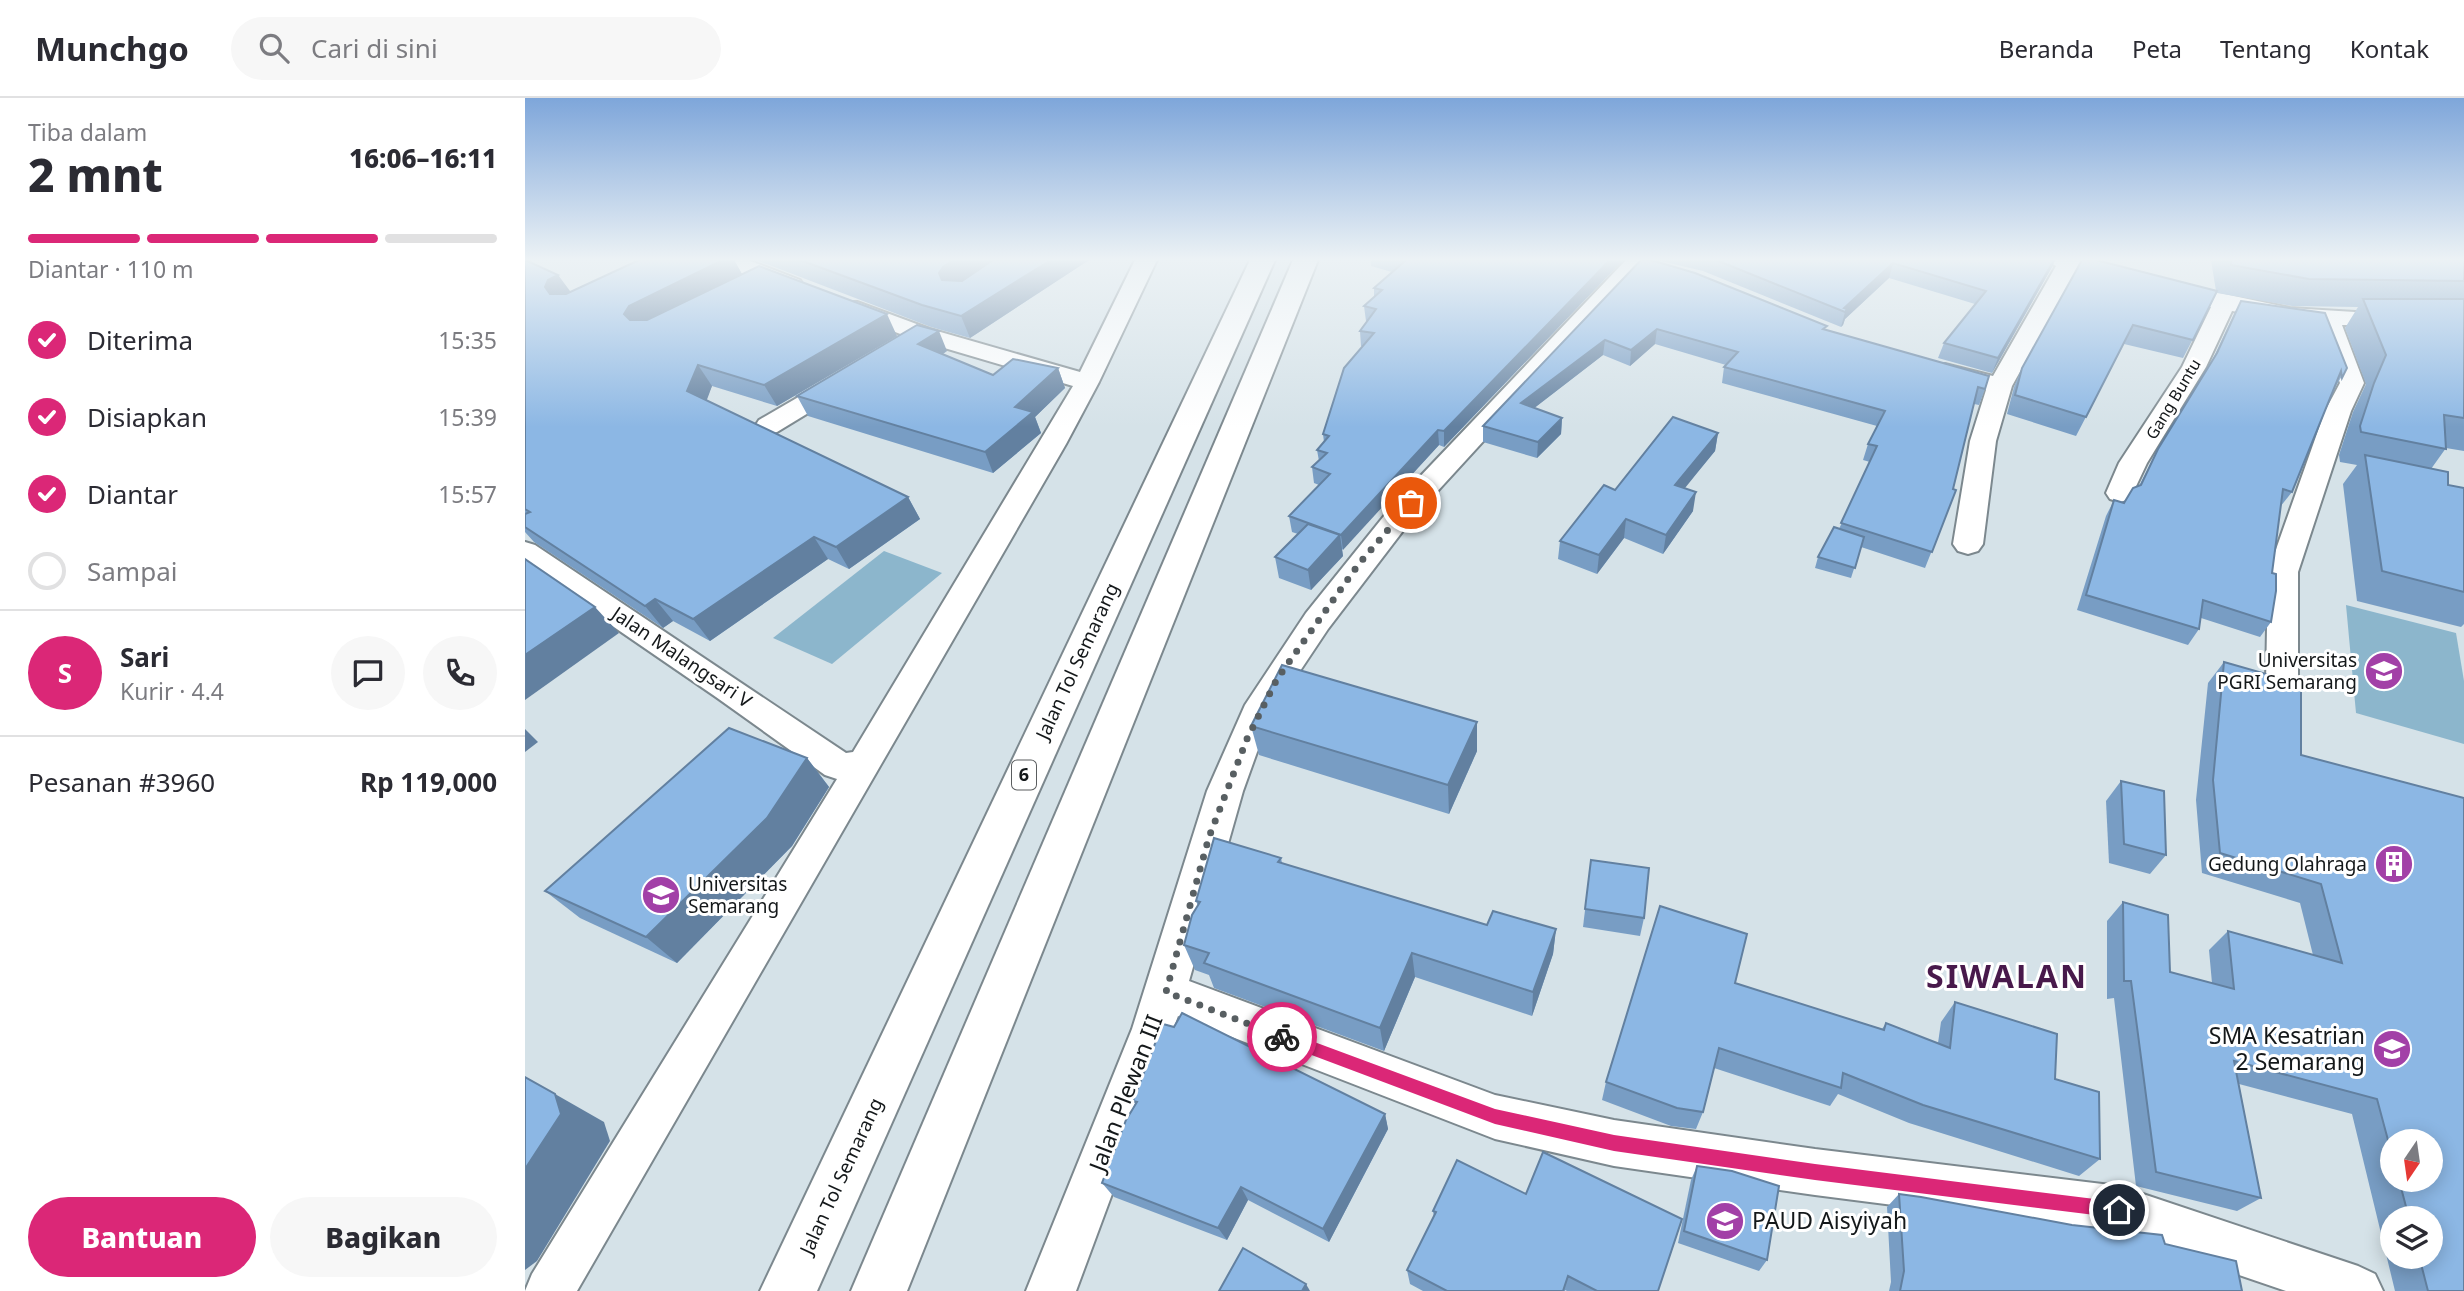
<!DOCTYPE html>
<html lang="id">
<head>
<meta charset="utf-8">
<style>
	:root { --surface:#fff; --page:#f7f7f7; --text:#2b2b33; --muted:#7c7c81; --line:#e1e1e2; --accent:#db2777 }
	body { margin:0; font-family:"Noto Sans",sans-serif; background:var(--page); color:var(--text); height:100vh; display:flex; flex-direction:column; font-size:26px; white-space:nowrap }
	* { box-sizing:border-box; margin:0 }
	p { font-size:23px; color:var(--muted) }
	.icon { flex:none; width:38px; height:38px; fill:none; stroke:currentColor; stroke-width:2; stroke-linecap:round; stroke-linejoin:round }
	.map { position:relative; flex:1; overflow:hidden }
	.side { display:flex; flex-direction:column; background:var(--surface); width:525px }
	.side>* { flex:none }
	.needle { width:46px; rotate:193deg }
	.controls { position:absolute; left:1855px; top:1031px; display:grid; gap:14px }
	.controls a { display:grid; place-items:center; width:63px; height:63px; border-radius:50%; background:var(--surface); box-shadow:0 4px 18px #0003; font-size:35px }
	.pin { position:absolute; display:grid; place-items:center; width:60px; height:60px; color:#fff; margin:-30px; border:4px solid #fff; border-radius:50%; box-shadow:0 2px 7px #0007 }
	.courier { position:absolute; display:grid; place-items:center; width:70px; height:70px; margin:-35px; border:5px solid #db2777; border-radius:50%; background:#fff; color:#222; box-shadow:0 2px 9px #0007 }
	.headline em { font-style:normal; font-weight:800 }
	.headline div { display:flex; flex-direction:column-reverse }
	.headline { display:flex; align-items:center; justify-content:space-between; height:119px; padding:0 28px }
	h1 { font-size:46px; font-weight:800; line-height:52px }
	.bar { display:grid; grid-template-columns:repeat(4,1fr); gap:10px 7px; align-content:center; height:84px; padding:0 28px }
	.bar i { height:9px; border-radius:5px; background:var(--line) }
	.bar .on { background:var(--accent) }
	.bar p { grid-column:span 4 }
	.line { display:flex; align-items:center; gap:18px; padding:0 28px; border-top:2px solid var(--line) }
	.line div { flex:1 }
	.round { display:grid; place-items:center; flex:none; width:74px; height:74px; border-radius:37px; background:var(--page) }
	ol { padding:0 28px; list-style:none }
	li { display:flex; align-items:center; gap:21px; height:77px }
	li p { margin-inline-start:auto }
	li .icon { padding:7px; border-radius:50%; background:var(--accent); color:#fff; stroke-width:4 }
	li:last-child { color:var(--muted) }
	li i { width:38px; height:38px; border:4px solid var(--line); border-radius:50% }
	.primary-button { display:flex; gap:14px; margin-top:auto; padding:14px 28px }
	.primary-button a { flex:1; height:80px; border-radius:42px; background:var(--accent); color:#fff; font-size:28px; font-weight:800; line-height:80px; text-align:center }
	.primary-button a+a { background:var(--page); color:var(--text) }
	header { display:flex; align-items:center; gap:42px; box-sizing:border-box; height:98px; padding:0 35px; background:var(--surface); border-bottom:2px solid var(--line) }
	header strong { font-size:33px }
	nav { display:flex; gap:38px; margin-inline-start:auto; font-size:24px }
	.search { width:490px; height:63px; background:var(--page); display:flex; align-items:center; gap:18px; box-sizing:border-box; padding:0 24px; border-radius:38px; color:var(--muted); font-size:26px }
	main { display:flex; flex:1; min-height:0 }
	.map>svg:first-child { display:block }
	.green { fill:#8cb6cc }
	.lines { fill:none; stroke-linecap:round; stroke-linejoin:round }
	.minor-casing { stroke:#7c888e; stroke-width:4 }
	.motorway-casing { stroke:#7c888e; stroke-width:4 }
	.minor { fill:#fff; fill-rule:evenodd }
	.motorway { fill:#fff; fill-rule:evenodd }
	.wall { fill:#789dc4; fill-rule:evenodd }
	.shaded-wall { fill:#6280a0 }
	.building { fill:#8cb7e4; stroke:#6280a0; stroke-width:2 }
	.route { fill:#db2777 }
	.done { stroke:#585f62; stroke-width:7; stroke-dasharray:0 12.6 }
	.labels { text-anchor:middle; stroke-width:6; stroke-linejoin:round; paint-order:stroke }
	.far-street-label { font-size:16px; fill:#14181a; stroke:#fff }
	.shield { fill:#fff; stroke:#5a5d5f; stroke-width:2 }
	.shield-label { font-size:18px; font-weight:bold; fill:#14181a }
	.street-label { font-size:19px; fill:#14181a; stroke:#fff }
	.poi-label { font-size:19px; fill:#14181a; stroke:#fff; text-anchor:end }
	.near-poi-label { font-size:23px; fill:#14181a; stroke:#fff; text-anchor:end }
	.near-street-label { font-size:23px; fill:#14181a; stroke:#fff }
	.near-district-label { font-size:32px; font-weight:bold; letter-spacing:2px; fill:#48194b; stroke:#fff }
</style>
</head>
<body>
<header>
<strong>Munchgo</strong>
<div class="search"><svg class="icon" aria-label="search" viewBox="0 0 24 24"><circle cx="10" cy="10" r="6"/><path d="M15 15l6 6"/></svg>Cari di sini</div>
<nav><a>Beranda</a><a>Peta</a><a>Tentang</a><a>Kontak</a></nav>
</header>
<main>
<section class="side">
<div class="headline"><div><h1>2 mnt</h1><p>Tiba dalam</p></div><em>16:06–16:11</em></div>
<div class="bar"><i class="on"></i><i class="on"></i><i class="on"></i><i></i><p>Diantar · 110 m</p></div>
<ol>
<li><svg class="icon" aria-label="check" viewBox="0 0 24 24"><path d="M5 12l5 5 9-10"/></svg>Diterima<p>15:35</p></li>
<li><svg class="icon" aria-label="check" viewBox="0 0 24 24"><path d="M5 12l5 5 9-10"/></svg>Disiapkan<p>15:39</p></li>
<li><svg class="icon" aria-label="check" viewBox="0 0 24 24"><path d="M5 12l5 5 9-10"/></svg>Diantar<p>15:57</p></li>
<li><i></i>Sampai</li>
</ol>
<div class="line" style="height:126px"><b class="round" style="background:var(--accent);color:#fff">S</b><div><b>Sari</b><p>Kurir · 4.4</p></div><a class="round"><svg class="icon" aria-label="chat" viewBox="0 0 24 24"><path d="M4 5h16v11H9l-5 4z"/></svg></a><a class="round"><svg class="icon" aria-label="phone" viewBox="0 0 24 24"><path d="M5 4h4l2 5-3 2q2 4 5 5l2-3 5 2v4C11 20 4 13 5 4z"/></svg></a></div>
<div class="line" style="height:91px"><div>Pesanan #3960</div><b>Rp 119,000</b></div>
<div class="primary-button"><a>Bantuan</a><a>Bagikan</a></div>
</section>
<div class="map">
<svg width="1939" height="1193" viewBox="0 0 1939 1193">
	<rect width="100%" height="100%" fill="#d5e2e8"/>
	<g class="green">
		<path d="M359,453L417,475L307,566L248,540Z"/>
		<path d="M1821,507L1931,535L1939,583V646L1831,615Z"/>
	</g>
	<g class="lines">
		<g class="minor-casing">
			<g id="minor">
				<path d="M192,162H223L275,182L278,187L275,192H259L195,167Z"/>
				<path d="M610,162H632L574,284L541,346L52,1193H0L7,1176L312,681L300,677L191,599L0,468V444L10,447L321,655L328,654L548,288L389,241L316,214L313,209L316,204H332L405,231L555,274Z"/>
				<path d="M1101,162H1124L887,421L803,531L765,588L732,654L718,693L664,883L970,997L1089,1022L1290,1051L1594,1088L1833,1168L1850,1176L1858,1193H1761L1594,1136L1290,1097L1089,1068L970,1041L653,918L551,1193H501L607,931L682,693L720,607L781,515L867,408Z"/>
				<path d="M1521,162H1558L1606,175L1609,180L1606,185L1598,187L1550,174L1487,288L1471,343L1458,446L1453,453L1443,456L1433,453L1428,446L1445,343L1461,292L1411,278L1408,273L1411,268L1420,266L1468,278L1531,168Z"/>
				<path d="M1643,184L1765,210L1830,214L1939,213V227H1817L1839,285L1826,313L1773,474V585L1769,594L1757,597L1745,594L1741,585L1743,474L1800,313L1815,285L1793,226L1707,213L1681,269L1622,365L1605,401L1595,404L1585,401L1581,395L1594,365L1657,269L1686,209L1635,196L1632,191L1635,186Z"/>
				<path d="M317,277L326,279L329,284L326,289L252,334L243,336L234,334L230,328L234,322L308,279Z"/>
			</g>
		</g>
		<g class="motorway-casing">
			<g id="motorway">
				<path d="M725,162H750L292,1193H235Z"/>
				<path d="M768,162H793L382,1193H326Z"/>
			</g>
		</g>
		<use href="#minor" class="minor"/>
		<use href="#motorway" class="motorway"/>
	</g>
	<g class="wall">
		<path d="M0,162L33,177L45,194L209,162L217,176L372,238L252,308L187,288L181,302L383,399L395,421L324,471L303,461L185,543L148,523L138,530L9,444L0,434Z"/>
		<path d="M231,162H564L445,240L406,229Z"/>
		<path d="M846,162H1098L919,349L914,347L817,452L818,458L786,492L754,480L750,459L773,436L767,434L764,418L794,387L789,385L787,369L794,363L792,352L799,344L798,336L838,248H836L835,233L842,223H841L839,208L849,199V190L867,174L846,168Z"/>
		<path d="M1116,162L1460,291L1454,307L1449,306L1428,391L1431,392L1400,470L1336,449L1326,480L1290,470L1293,459L1314,431L1345,364L1338,362L1343,346L1352,328L1197,285L1199,269L1201,267L1130,246L1105,268L1078,257L1009,310L1037,320L1036,336L1012,360L958,344V328Z"/>
		<path d="M1132,162H1530L1527,169L1467,275L1413,260L1419,245L1450,206L1364,180L1320,221L1318,227L1316,229L1178,173Z"/>
		<path d="M1686,162H1939V353L1921,350L1906,371L1923,387L1939,390V526L1936,529L1832,503L1818,386L1832,367L1815,364L1814,357L1828,314L1841,286L1820,230L1833,209L1767,208L1692,195L1658,260L1599,246L1551,338L1482,316L1489,289L1497,270L1691,193Z"/>
		<path d="M1716,203L1822,270L1807,294L1767,394L1755,409L1747,475L1746,524L1735,539L1676,520L1674,531L1663,547L1552,512L1581,418L1589,402L1599,405L1614,388L1633,351L1686,265L1708,218Z"/>
		<path d="M422,253L418,256L468,277L533,270L540,290L510,319L516,335L468,375L283,318L272,298Z"/>
		<path d="M1193,335L1190,353L1159,390L1168,413L1138,456L1099,440L1072,476L1033,461L1035,443L1090,392Z"/>
		<path d="M1699,564L1776,586V657L1939,700V1193H1870L1827,1016L1714,986L1736,1100L1712,1113L1611,1088L1589,900L1582,901V823L1598,804L1643,817L1645,874L1687,885L1684,852L1703,833L1788,857L1775,805L1677,775L1671,702L1683,585ZM1867,1043H1906V1082H1867ZM1867,1120H1906V1158H1867Z"/>
		<path d="M952,624V653L924,716L734,657L726,628Z"/>
		<path d="M282,660L304,689L267,748L152,865L55,820L20,793Z"/>
		<path d="M1596,683L1641,757L1625,776L1584,765L1581,703Z"/>
		<path d="M756,760L757,765L962,827L1031,831L1028,856L1007,918L890,879L859,953L689,890L684,877L670,872L659,847L673,808L671,803Z"/>
		<path d="M1066,762L1119,820L1115,838L1058,829Z"/>
		<path d="M1210,885L1357,931L1361,925L1413,945L1416,924L1430,904L1530,981L1575,1061L1554,1078L1384,1025L1313,996L1305,1008L1189,970L1178,1014L1171,1031L1146,1028L1077,1002L1081,984Z"/>
		<path d="M608,1003L860,1016L863,1031L804,1144L723,1102L702,1142L589,1099L577,1085L610,1005Z"/>
		<path d="M1172,1068L1242,1162L1234,1173L1153,1145L1166,1082Z"/>
		<path d="M1001,1096L1133,1193H1042L1040,1192V1193H898L885,1186L882,1172L909,1119L908,1113Z"/>
		<path d="M1374,1096L1640,1146L1717,1193H1364L1366,1184L1362,1109Z"/>
	</g>
	<g class="shaded-wall">
		<path d="M198,162H209L218,178L113,238L99,216L104,208Z"/>
		<path d="M429,162H470L423,196L414,175L418,169Z"/>
		<path d="M526,162H564L445,240L436,218Z"/>
		<path d="M1085,162H1098L919,349V333Z"/>
		<path d="M1529,162H1530L1527,169L1467,275L1473,260Z"/>
		<path d="M1368,165L1364,180L1320,221L1318,227L1316,229L1320,214L1319,210Z"/>
		<path d="M33,177L48,197L35,210L20,189L23,182Z"/>
		<path d="M362,216L372,238L252,308L239,287Z"/>
		<path d="M1132,231L1130,246L1105,268L1106,252Z"/>
		<path d="M414,233L422,253L402,266L393,246Z"/>
		<path d="M1080,242L1078,257L995,321L996,305Z"/>
		<path d="M173,267L187,288L177,315L162,293Z"/>
		<path d="M533,270L540,290L510,319L516,335L468,375L460,354L490,309Z"/>
		<path d="M1037,320L1036,336L1012,360L1013,344Z"/>
		<path d="M913,332L914,347L818,452L816,437Z"/>
		<path d="M1193,335L1190,353L1147,406L1150,387Z"/>
		<path d="M1171,394L1168,413L1138,456L1141,437Z"/>
		<path d="M383,399L395,421L324,471L311,449Z"/>
		<path d="M1101,421L1099,440L1072,476L1074,457Z"/>
		<path d="M815,437L818,458L786,492L783,472Z"/>
		<path d="M289,439L303,461L185,543L168,521Z"/>
		<path d="M130,501L148,523L138,530L120,508Z"/>
		<path d="M70,509L94,535L0,602V557Z"/>
		<path d="M952,624V653L924,716L923,687Z"/>
		<path d="M0,631L13,644L0,654Z"/>
		<path d="M282,660L304,689L267,748L152,865L121,839Z"/>
		<path d="M1031,831L1028,856L1007,918L1008,894Z"/>
		<path d="M887,855L890,879L859,953L855,930Z"/>
		<path d="M30,996L79,1024L85,1043L12,1163L0,1172V1071Z"/>
		<path d="M860,1016L863,1031L804,1144L798,1131Z"/>
		<path d="M716,1089L723,1102L702,1142L693,1130Z"/>
		<path d="M781,1186L785,1193H777Z"/>
	</g>
	<g class="building">
		<path d="M0,162L33,177L23,182L20,189L25,196H41L114,162H198L104,208L99,216L105,222H122L234,168L362,216L239,287L173,267L162,293L383,399L311,449L289,439L168,521L130,501L120,508L0,429V416L5,414L0,411Z"/>
		<path d="M275,162H429L418,169L414,175L417,182L437,183L468,162H526L436,218L397,207Z"/>
		<path d="M876,162H1085L919,333L913,332L816,437L764,418L805,376L787,369L802,355L792,352L804,338L798,336L819,270L849,235L835,233L851,211L839,208L857,192L849,190L880,163Z"/>
		<path d="M1116,162H1126L1170,175L1302,228L1298,231L1464,278L1460,291L1453,289L1428,391L1431,392L1407,454L1316,425L1352,348L1343,346L1360,313L1199,269L1213,254L1132,231L1106,252L1080,242L996,305L1037,320L1013,344L958,328Z"/>
		<path d="M1191,162H1529L1473,260L1419,245L1461,193L1368,165L1319,210L1322,211L1320,214Z"/>
		<path d="M1557,162H1571L1692,193L1668,242L1608,227L1561,319L1490,297L1497,270Z"/>
		<path d="M1706,162H1939V183L1784,181L1706,167Z"/>
		<path d="M1838,201H1939V320L1919,317L1921,351L1836,334L1835,328L1849,285L1861,257Z"/>
		<path d="M1716,203L1800,215L1822,270L1817,280L1816,273L1767,394L1758,391L1747,475L1751,476V493L1746,524L1678,502L1674,531L1561,497L1589,402L1599,405L1608,390L1616,387L1633,351L1692,255Z"/>
		<path d="M392,227L414,233L393,246L468,277L488,261L533,270L490,309L508,314L460,354L272,298Z"/>
		<path d="M1148,319L1193,335L1150,387L1171,394L1141,437L1101,421L1074,457L1035,443L1079,387L1090,392Z"/>
		<path d="M1840,357L1923,374V387L1939,390V494L1857,473Z"/>
		<path d="M783,426L815,437L783,472L750,459Z"/>
		<path d="M1309,429L1339,439L1330,470L1293,459Z"/>
		<path d="M0,461L70,509L0,557Z"/>
		<path d="M1699,564L1776,586V657L1939,700V1193H1903L1894,1158H1906V1120H1884L1874,1082H1906V1043H1867V1057L1852,1001L1709,963L1736,1100L1631,1074L1606,883H1599L1598,804L1643,817L1645,874L1709,891L1703,833L1817,865L1796,786L1695,755L1688,682Z"/>
		<path d="M757,567L952,624L923,687L726,628Z"/>
		<path d="M204,630L282,660L242,720L121,839L20,793Z"/>
		<path d="M1596,683L1639,693L1641,757L1599,746Z"/>
		<path d="M689,740L756,760L753,764L962,827L968,813L1031,831L1008,894L887,855L855,930L679,865L684,855L659,847L667,817L675,804L671,803Z"/>
		<path d="M1066,762L1124,770L1119,820L1060,811Z"/>
		<path d="M1135,808L1222,836L1210,885L1359,932L1361,925L1425,950L1430,904L1532,936L1530,981L1574,994L1575,1061L1398,1007L1318,975L1316,990L1194,950L1178,1014L1152,1010L1081,984Z"/>
		<path d="M657,915L860,1016L798,1131L716,1089L693,1130L577,1085L601,1022L612,1004L608,1003L636,930L638,926L649,929Z"/>
		<path d="M0,979L30,996L36,1016L0,1071Z"/>
		<path d="M1018,1054L1157,1121L1133,1193H1072L1043,1178L1038,1193H922L882,1172L911,1114L908,1113L932,1062L1001,1096Z"/>
		<path d="M1172,1068L1207,1073L1254,1088L1242,1162L1159,1133Z"/>
		<path d="M1374,1096L1396,1099L1547,1127L1637,1137L1640,1146L1711,1163L1717,1193H1375L1379,1173Z"/>
		<path d="M718,1150L781,1186L777,1193H694Z"/>
	</g>
	<linearGradient id="sky" x2="0" y2="1"><stop stop-color="#7ea6da"/><stop offset="0.49" stop-color="#ecf2f5"/><stop offset="1" stop-color="#ecf2f5" stop-opacity="0"/></linearGradient>
	<rect width="1939" height="329" fill="url(#sky)"/>
	<path class="route" d="M757,932L970,1011L1089,1037L1290,1066L1594,1104L1600,1107L1602,1112L1600,1118L1594,1120L1290,1082L1089,1053L970,1026L752,944L750,939L752,934Z"/>
	<g class="lines">
		<path class="done" d="M757,939L641,894L684,739L722,641L752,581L833,467L886,405"/>
	</g>
	<defs>
		<g id="university-disc" transform="scale(2.0125)"><circle r="9.5" fill="#a240a7" stroke="#fff"/><path d="M0-5L7-2L0 1L-7-2ZM-4 1L0 2.5L4 1V4Q0 6-4 4Z" fill="#fff"/></g>
		<g id="building-disc" transform="scale(2.0125)"><circle r="9.5" fill="#a240a7" stroke="#fff"/><path d="M-4-6H4V6H1V3H-1V6H-4ZM-2.5-4.3h1.7v1.8h-1.7ZM.8-4.3h1.7v1.8H.8ZM-2.5-1h1.7V.8h-1.7ZM.8-1h1.7V.8H.8Z" fill="#fff"/></g>
		<g id="school-disc" transform="scale(2.0125)"><circle r="9.5" fill="#a240a7" stroke="#fff"/><path d="M0-5L7-2L0 1L-7-2ZM-4 1L0 2.5L4 1V4Q0 6-4 4Z" fill="#fff"/></g>
	</defs>
	<g fill-rule="evenodd">
		<use href="#university-disc" x="1859" y="573"/>
		<use href="#building-disc" x="1869" y="766"/>
		<use href="#university-disc" x="136" y="797"/>
		<use href="#school-disc" x="1867" y="951"/>
		<use href="#school-disc" x="1200" y="1123"/>
	</g>
	<g class="labels">
		<g class="far-street-label">
			<text transform="translate(1648 301) rotate(-59)" y="6">Gang Buntu</text>
		</g>
		<rect class="shield" x="487" y="662.5" width="24" height="29" rx="5"/>
		<g class="shield-label">
			<text x="499" y="683">6</text>
		</g>
		<g class="street-label">
			<text transform="translate(157 559) rotate(34)" y="7">Jalan Malangsari V</text>
			<text transform="translate(552 563) rotate(-65)" y="7">Jalan Tol Semarang</text>
			<text transform="translate(316 1078) rotate(-65)" y="7">Jalan Tol Semarang</text>
		</g>
		<g class="poi-label">
			<text x="1832" y="569">Universitas<tspan x="1832" dy="22">PGRI Semarang</tspan></text>
			<text x="1842" y="773">Gedung Olahraga</text>
			<text x="163" y="793" text-anchor="start">Universitas<tspan x="163" dy="22">Semarang</tspan></text>
		</g>
		<g class="near-poi-label">
			<text x="1840" y="946">SMA Kesatrian<tspan x="1840" dy="26">2 Semarang</tspan></text>
			<text x="1227" y="1131" text-anchor="start">PAUD Aisyiyah</text>
		</g>
		<g class="near-street-label">
			<text transform="translate(601 995) rotate(-69)" y="8">Jalan Plewan III</text>
		</g>
		<g class="near-district-label">
			<text x="1482" y="890">SIWALAN</text>
		</g>
	</g>
</svg>
<div class="controls">
<a><svg class="needle" viewBox="-14 -14 28 28"><path d="M0-13l5 13h-10z" fill="#e53935"/><path d="M0 13l5-13h-10z" fill="#7c7c81"/></svg></a>
<a><svg class="icon" aria-label="layers" viewBox="0 0 24 24"><path d="M12 4l9 5-9 5-9-5zM3 14l9 5 9-5"/></svg></a>
</div>
<div class="pin" style="left:886px;top:405px;background:#ea580c"><svg class="icon" aria-label="bag" viewBox="0 0 24 24"><path d="M5 8h14l-1 12H6zM9 8a3 3 0 0 1 6 0"/></svg></div>
<div class="pin" style="left:1594px;top:1112px;background:#1f2937"><svg class="icon" aria-label="home" viewBox="0 0 24 24"><path d="M3 11l9-7 9 7M6 9v11h12V9"/></svg></div>
<div class="courier" style="left:757px;top:939px"><svg class="icon" aria-label="bike" viewBox="0 0 24 24"><circle cx="6" cy="16" r="4"/><circle cx="18" cy="16" r="4"/><path d="M6 16l4-8h5l3 8M10 8l3 8H6M13 5h3"/></svg></div>
</div>
</main>
</body>
</html>
